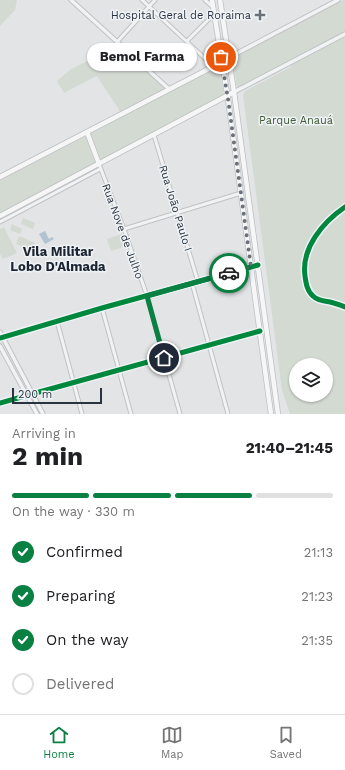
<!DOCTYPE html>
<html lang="en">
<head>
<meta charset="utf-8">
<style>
	:root { --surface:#fff; --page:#f6f6f6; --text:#202124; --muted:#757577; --line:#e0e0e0; --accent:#0b8043 }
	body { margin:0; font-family:"Work Sans",sans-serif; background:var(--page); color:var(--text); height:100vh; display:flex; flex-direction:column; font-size:15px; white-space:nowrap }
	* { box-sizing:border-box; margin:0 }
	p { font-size:13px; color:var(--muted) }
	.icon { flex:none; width:22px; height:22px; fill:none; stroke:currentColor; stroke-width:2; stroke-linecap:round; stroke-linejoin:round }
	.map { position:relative; height:414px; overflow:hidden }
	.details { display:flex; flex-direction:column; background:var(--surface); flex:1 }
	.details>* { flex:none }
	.fabs { position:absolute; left:289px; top:358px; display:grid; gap:8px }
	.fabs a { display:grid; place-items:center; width:44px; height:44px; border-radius:50%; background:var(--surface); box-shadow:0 1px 3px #0004; font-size:20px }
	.scale { position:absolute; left:12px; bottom:10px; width:90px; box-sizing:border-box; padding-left:4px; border:2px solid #29333f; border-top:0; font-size:11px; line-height:14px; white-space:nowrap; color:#29333f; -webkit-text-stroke:3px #eff3f6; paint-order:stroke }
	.pin { position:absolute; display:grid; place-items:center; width:34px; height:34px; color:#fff; margin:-17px; border:2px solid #fff; border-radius:50%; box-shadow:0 1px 4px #0007 }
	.courier { position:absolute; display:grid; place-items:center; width:40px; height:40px; margin:-20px; border:3px solid #0b8043; border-radius:50%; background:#fff; color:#222; box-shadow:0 1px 5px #0007 }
	.bubble { position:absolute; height:28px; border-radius:14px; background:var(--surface); box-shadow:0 1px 3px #0004; font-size:13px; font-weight:700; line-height:28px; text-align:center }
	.head em { font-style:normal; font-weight:700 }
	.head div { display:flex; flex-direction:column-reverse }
	.head { display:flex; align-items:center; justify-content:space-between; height:68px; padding:0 12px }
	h1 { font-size:26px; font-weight:700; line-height:30px }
	.bar { display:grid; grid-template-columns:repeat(4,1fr); gap:6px 4px; align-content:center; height:48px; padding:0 12px }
	.bar i { height:5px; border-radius:3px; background:var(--line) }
	.bar .selected { background:var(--accent) }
	.bar p { grid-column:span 4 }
	ol { padding:0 12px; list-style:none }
	li { display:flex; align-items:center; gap:12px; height:44px }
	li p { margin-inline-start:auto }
	li .icon { padding:4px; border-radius:50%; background:var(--accent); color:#fff; stroke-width:4 }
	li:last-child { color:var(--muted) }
	li i { width:22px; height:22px; border:2px solid var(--line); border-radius:50% }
	.tabs { display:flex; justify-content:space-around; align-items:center; height:56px; border-top:1px solid var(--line); background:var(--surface); font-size:11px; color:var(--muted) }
	.tabs a { display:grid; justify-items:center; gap:2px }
	.tabs .selected { color:var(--accent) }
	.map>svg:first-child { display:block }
	.green { fill:#d3dad2; fill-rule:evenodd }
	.water { fill:#b1c2d0 }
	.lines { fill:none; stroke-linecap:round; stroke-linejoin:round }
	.minor-casing { stroke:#c0c2c4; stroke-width:5 }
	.tertiary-casing { stroke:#c0c2c4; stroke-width:5.5 }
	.primary-casing { stroke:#bec1c4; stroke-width:6 }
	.minor { stroke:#f1f2f4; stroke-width:3 }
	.tertiary { stroke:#f1f2f4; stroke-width:3.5 }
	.primary { stroke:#f6f6f6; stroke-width:4.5 }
	.cycleway-casing { stroke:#eff3f6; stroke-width:8 }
	.cycleway { stroke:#00873e; stroke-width:5 }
	.done { stroke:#6a7179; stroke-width:4; stroke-dasharray:0 7.2 }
	.route { stroke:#0b8043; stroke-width:5 }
	.poi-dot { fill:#6a7179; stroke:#eff3f6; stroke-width:1.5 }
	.labels { text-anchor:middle; stroke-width:3; stroke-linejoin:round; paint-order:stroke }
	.poi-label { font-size:11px; fill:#29333f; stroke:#eff3f6; text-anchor:end }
	.park-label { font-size:11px; fill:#405a37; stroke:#eff3f6 }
	.street-label { font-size:11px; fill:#29333f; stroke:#eff3f6 }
	.quarter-label { font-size:13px; font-weight:bold; fill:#1b2430; stroke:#eff3f6 }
</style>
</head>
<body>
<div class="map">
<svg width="345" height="414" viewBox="0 0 345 414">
	<rect width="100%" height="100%" fill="#e2e4e6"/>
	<g class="green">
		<path d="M0,0H17L15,10L0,26Z"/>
		<path d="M343,0H345V32L237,88L233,58Z"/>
		<path d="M343,37L345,38V414H290L282,390L243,95L245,91L291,67V65ZM296,365H326V395H296Z"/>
		<path d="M120,45L169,89L122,114L97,76L79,85L64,93L57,81L71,69Z"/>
		<path d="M217,66L219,68L224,95L0,215V180L90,134Z"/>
		<path d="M23,218L35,223L33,229L21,224Z"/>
		<path d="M12,224L22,229L20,234L10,230Z"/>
		<path d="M4,227L17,253L3,259L0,254V229Z"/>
		<path d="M122,234L126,246L111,251L107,239Z"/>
		<path d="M19,236L35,243L32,250L16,244Z"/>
	</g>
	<path class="water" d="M45,231L49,239L52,237L54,239L45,244L39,234Z"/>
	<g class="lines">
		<g class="minor-casing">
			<g id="minor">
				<path d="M142,0L213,66"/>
				<path d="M205,0L213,7"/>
				<path d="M187,41L215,13"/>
				<path d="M117,42L155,0"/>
				<path d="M154,135L198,282"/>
				<path d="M99,164L125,232L147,296L180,414"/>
				<path d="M345,207C323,222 301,248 305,276C306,283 307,291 313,296C318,301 324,301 330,302C335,303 340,305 345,307"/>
				<path d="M0,222L100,169"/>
				<path d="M124,229L241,193"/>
				<path d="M192,283L228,414"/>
				<path d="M102,308L131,414"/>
				<path d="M57,321L82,414"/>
				<path d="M0,403L32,394L260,331"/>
			</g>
		</g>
		<g class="tertiary-casing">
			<g id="tertiary">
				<path d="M71,0L169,89"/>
				<path d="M228,58L338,0"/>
				<path d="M234,92L345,34"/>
				<path d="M0,332L43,414"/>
				<path d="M0,338L102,308L258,265"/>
				<path d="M0,346L37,414"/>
			</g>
		</g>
		<g class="primary-casing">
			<g id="primary">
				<path d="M212,0L228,99L271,414"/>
				<path d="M220,0L234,92L278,414"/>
				<path d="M87,132L99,164"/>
				<path d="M0,177L224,61"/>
				<path d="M0,216L234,92"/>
			</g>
		</g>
		<use href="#minor" class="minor"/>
		<use href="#tertiary" class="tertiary"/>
		<use href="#primary" class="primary"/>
		<g class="cycleway-casing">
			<g id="cycleway">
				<path d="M345,207C323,222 301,248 305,276C306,283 307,291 313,296C318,301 324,301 330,302C335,303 340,305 345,307"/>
				<path d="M0,338L102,308L258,265"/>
				<path d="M0,403L32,394L260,331"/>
			</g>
		</g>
		<use href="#cycleway" class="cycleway"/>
	</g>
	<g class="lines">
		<path class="done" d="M221,57L228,99L251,267L229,273"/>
		<path class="route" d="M164,358L147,296L229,273"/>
	</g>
	<path class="poi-dot" d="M258 9h4v4h4v4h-4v4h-4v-4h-4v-4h4z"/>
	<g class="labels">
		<g class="poi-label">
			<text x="251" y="19">Hospital Geral de Roraima</text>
		</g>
		<g class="park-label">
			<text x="296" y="124">Parque Anauá</text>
		</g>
		<g class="street-label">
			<text transform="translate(176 208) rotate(73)" y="4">Rua João Paulo I</text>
			<text transform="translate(123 231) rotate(70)" y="4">Rua Nove de Julho</text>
		</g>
		<g class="quarter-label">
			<text x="58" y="256">Vila Militar<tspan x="58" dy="15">Lobo D'Almada</tspan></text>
		</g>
	</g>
</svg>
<div class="fabs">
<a><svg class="icon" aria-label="layers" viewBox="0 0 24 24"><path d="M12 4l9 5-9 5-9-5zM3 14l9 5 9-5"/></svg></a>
</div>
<div class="scale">200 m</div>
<div class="pin" style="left:221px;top:57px;background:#ea580c"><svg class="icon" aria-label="bag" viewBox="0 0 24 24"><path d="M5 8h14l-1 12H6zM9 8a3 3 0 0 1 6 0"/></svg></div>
<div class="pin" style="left:164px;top:358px;background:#1f2937"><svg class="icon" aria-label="home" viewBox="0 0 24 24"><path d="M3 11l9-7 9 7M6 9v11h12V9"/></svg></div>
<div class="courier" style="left:229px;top:273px"><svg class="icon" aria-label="car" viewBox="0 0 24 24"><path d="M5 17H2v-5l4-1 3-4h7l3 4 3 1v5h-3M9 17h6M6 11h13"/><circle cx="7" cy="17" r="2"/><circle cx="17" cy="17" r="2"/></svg></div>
<div class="bubble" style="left:87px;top:43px;width:110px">Bemol Farma</div>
</div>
<section class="details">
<div class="head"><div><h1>2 min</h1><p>Arriving in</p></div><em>21:40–21:45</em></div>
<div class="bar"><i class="selected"></i><i class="selected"></i><i class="selected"></i><i></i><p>On the way · 330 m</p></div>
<ol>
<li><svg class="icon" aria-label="check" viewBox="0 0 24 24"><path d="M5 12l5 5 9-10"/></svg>Confirmed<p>21:13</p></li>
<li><svg class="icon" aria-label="check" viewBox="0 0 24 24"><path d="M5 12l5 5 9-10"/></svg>Preparing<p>21:23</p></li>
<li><svg class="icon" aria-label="check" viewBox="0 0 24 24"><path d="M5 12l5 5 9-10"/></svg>On the way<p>21:35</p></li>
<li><i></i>Delivered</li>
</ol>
</section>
<nav class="tabs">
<a class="selected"><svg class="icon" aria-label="home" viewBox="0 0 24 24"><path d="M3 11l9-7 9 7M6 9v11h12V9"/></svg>Home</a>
<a><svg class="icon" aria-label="map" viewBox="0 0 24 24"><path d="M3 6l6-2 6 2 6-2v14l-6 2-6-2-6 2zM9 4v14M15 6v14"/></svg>Map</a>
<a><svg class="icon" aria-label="saved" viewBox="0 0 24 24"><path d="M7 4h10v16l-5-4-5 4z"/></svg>Saved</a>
</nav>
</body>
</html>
